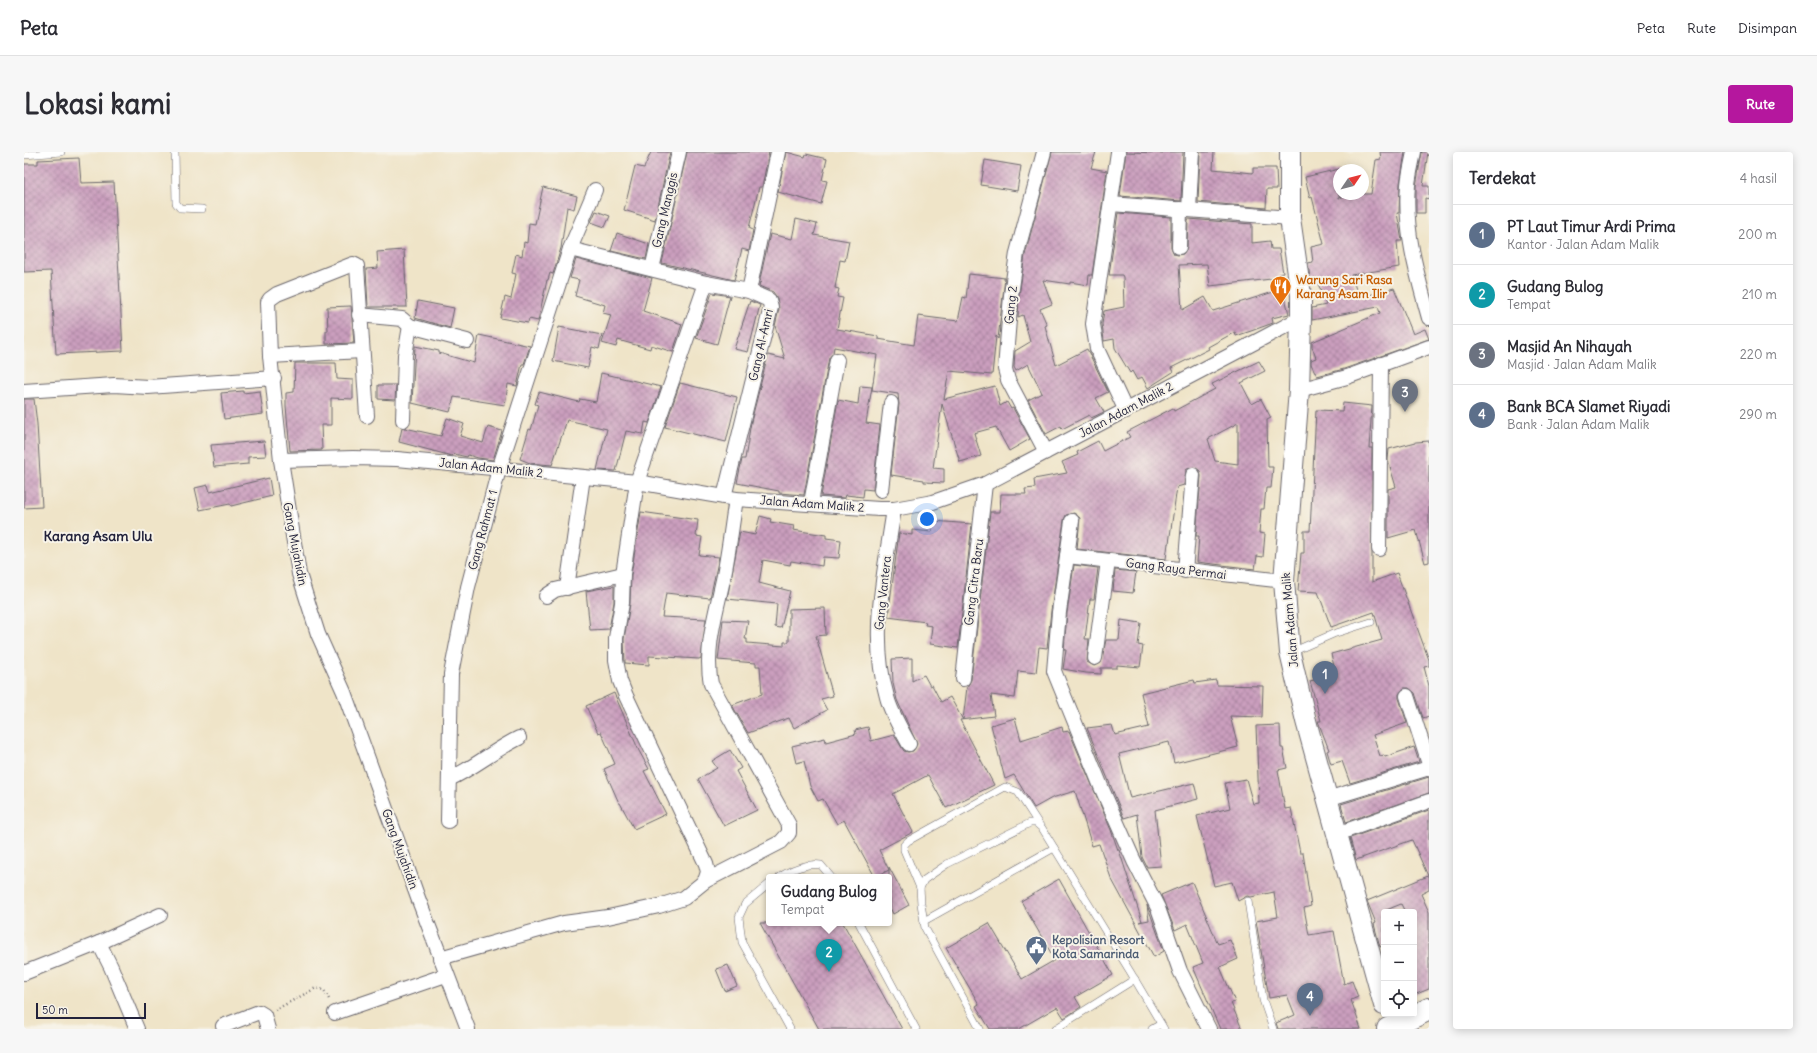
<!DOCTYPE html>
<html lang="id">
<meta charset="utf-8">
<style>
body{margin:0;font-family:Delius,sans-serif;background:#f7f7f7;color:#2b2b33}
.controls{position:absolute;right:12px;bottom:12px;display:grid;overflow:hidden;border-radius:4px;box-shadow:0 2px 10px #0003}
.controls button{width:36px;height:36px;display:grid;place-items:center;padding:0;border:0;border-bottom:1px solid #e1e1e2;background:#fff;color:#2b2b33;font:20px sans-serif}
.compass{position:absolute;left:1309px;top:12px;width:36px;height:36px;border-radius:50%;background:#fff;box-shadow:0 2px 10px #0003;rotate:55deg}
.scale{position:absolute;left:12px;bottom:10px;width:110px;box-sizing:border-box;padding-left:4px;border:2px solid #22223b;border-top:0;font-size:11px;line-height:14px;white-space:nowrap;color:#22223b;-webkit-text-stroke:3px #f7f3e8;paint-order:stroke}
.you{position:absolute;left:903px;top:367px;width:14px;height:14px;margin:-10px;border:3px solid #fff;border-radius:50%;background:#1a73e8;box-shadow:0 0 0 6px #1a73e833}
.badge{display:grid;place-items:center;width:26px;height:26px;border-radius:50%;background:#b5179e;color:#fff;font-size:13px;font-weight:700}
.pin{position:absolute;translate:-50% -33px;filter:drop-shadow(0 1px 2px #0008)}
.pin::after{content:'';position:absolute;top:21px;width:14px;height:12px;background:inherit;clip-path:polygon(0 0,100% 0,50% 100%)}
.popup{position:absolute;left:742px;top:722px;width:126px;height:52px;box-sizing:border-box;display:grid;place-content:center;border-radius:4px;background:#fff;filter:drop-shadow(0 1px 3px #0005);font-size:13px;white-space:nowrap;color:#7c7c81}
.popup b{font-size:15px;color:#2b2b33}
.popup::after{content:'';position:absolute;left:50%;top:100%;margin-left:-8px;border:8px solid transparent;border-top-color:#fff}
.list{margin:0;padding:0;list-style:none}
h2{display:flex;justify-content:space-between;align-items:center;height:52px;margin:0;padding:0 16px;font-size:17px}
h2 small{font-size:13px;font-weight:400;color:#7c7c81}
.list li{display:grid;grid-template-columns:26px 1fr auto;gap:12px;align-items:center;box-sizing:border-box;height:60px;padding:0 16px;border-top:1px solid #e1e1e2}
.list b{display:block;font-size:15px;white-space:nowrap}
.list p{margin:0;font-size:13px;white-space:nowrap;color:#7c7c81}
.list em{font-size:13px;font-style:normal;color:#7c7c81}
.icon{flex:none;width:22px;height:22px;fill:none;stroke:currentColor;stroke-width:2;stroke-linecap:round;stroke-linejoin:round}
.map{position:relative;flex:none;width:1405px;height:877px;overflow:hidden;border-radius:4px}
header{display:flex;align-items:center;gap:24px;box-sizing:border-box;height:56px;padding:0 20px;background:#fff;border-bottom:1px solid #e1e1e2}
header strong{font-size:19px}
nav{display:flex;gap:22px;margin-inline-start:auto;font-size:14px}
.intro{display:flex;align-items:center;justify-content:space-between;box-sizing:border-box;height:96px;padding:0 24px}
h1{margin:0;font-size:28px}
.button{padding:10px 18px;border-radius:4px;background:#b5179e;color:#fff;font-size:14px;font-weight:700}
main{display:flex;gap:24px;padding:0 24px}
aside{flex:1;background:#fff;border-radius:4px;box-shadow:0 2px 10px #0003}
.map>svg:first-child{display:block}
.building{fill:url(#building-cross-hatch);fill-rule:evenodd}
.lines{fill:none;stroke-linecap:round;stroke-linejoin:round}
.lane-casing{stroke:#6a666c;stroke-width:8}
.street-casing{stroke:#6a666c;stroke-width:16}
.secondary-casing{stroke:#6a666c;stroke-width:22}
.highway-casing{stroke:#6a666c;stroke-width:24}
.path{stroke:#6a666c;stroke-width:2.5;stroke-dasharray:1 3;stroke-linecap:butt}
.lane{stroke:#fff;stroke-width:7}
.street{stroke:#fff;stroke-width:14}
.secondary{stroke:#fff;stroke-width:20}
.highway{stroke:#fff;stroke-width:22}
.labels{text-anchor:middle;stroke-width:4;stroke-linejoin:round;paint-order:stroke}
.street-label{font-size:12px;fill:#22223b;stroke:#f7f3e8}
.food-label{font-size:12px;font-weight:bold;fill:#c56008;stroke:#f7f3e8;text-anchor:start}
.service-label{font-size:12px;font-weight:bold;fill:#4e5e75;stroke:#f7f3e8;text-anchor:start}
.quarter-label{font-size:14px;font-weight:bold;fill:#22223b;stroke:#f7f3e8}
</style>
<header>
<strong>Peta</strong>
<nav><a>Peta</a><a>Rute</a><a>Disimpan</a></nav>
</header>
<div class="intro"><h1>Lokasi kami</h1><a class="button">Rute</a></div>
<main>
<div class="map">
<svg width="1405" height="877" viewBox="0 0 1405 877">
<defs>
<pattern id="building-cross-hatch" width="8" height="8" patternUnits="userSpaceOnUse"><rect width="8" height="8" fill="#cb9fbe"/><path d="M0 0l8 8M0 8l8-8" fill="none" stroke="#a4819c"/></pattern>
</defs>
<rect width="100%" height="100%" fill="#f7f3e8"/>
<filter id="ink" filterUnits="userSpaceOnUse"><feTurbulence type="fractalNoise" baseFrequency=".025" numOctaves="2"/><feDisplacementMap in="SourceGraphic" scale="8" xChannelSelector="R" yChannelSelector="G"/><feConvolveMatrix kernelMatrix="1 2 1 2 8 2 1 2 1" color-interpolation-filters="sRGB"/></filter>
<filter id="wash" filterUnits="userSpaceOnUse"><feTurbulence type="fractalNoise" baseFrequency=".012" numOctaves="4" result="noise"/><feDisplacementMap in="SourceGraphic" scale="16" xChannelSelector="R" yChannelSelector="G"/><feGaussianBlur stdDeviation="0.9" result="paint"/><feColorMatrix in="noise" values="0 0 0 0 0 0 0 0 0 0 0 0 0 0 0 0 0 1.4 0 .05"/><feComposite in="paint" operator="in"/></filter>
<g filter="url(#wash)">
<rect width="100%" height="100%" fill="#efe4c8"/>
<g id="blocks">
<g class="building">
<path d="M627,0h19l-15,68 -31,-10 11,-44 9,2z"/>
<path d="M663,0h82l-7,35h-3l-10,41 4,2 -4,21 -7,-2 -8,31 -72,-17z"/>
<path d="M762,0l19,5 1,-3 21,5 -5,21 5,1 -6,23 -43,-12z"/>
<path d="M1028,0h44l-5,16 16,3 -15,104h-3l-1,10 -18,-3v2l-27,-4 9,24 -12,5 7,16 -2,1 11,39 31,-16 21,43 -12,6 8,14 -13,6 -2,-3 -27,14 -1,-3 -15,8 -18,-34 14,-7 -14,-29 -12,7 -2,-4 1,-16 15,-9 -7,-27 -5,2 1,-21 6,-41z"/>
<path d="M1102,0l37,1v-1h20l-2,49 -61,-5z"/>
<path d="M1176,0h14l-1,17 40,4v-5h23l1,21h-10l-1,19 -68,-6z"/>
<path d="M1356,0h25l-5,32 -1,29h-2l5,28h-5l2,26 -48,8 8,23 35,-10 19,46 12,-5 4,10 -85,30 -27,7 -6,-12v-4l5,-2 -4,-11v-5l68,-29 -2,-6 -66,13v-12l14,-3 -10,-27 -6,1 -2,-16 5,-1 -2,-15 13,-3 -12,-47 -2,1 -5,-21 34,-8v29l14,-4h18l5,-34 5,-1z"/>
<path d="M1398,0h6l-5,34h6v13l-4,-1v15h-9v-27z"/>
<path d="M55,6l2,25 33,-1 9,169 -67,3 -5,-83 -27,1v-108h14v-4z"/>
<path d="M961,8l36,6 -4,25 -36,-6z"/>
<path d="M519,35l34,9 -3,13 -7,-2 -6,41 -8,26 -3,-1 -2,7h-1l-9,41 -9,-2 -1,4 -28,-5 5,-21 6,2 5,-25 -4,-1 4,-19 6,2 2,-14 3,1 2,-20 6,1z"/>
<path d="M572,59l14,5 -5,11 -14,-5z"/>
<path d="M1094,61l53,4v30l3,7 4,1 5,-1 4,-6 1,-29 64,5v19l18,-2 1,8h8l4,24 -4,1 1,4 -70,8 -3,-22 -28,1 3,45 23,-13 8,14 70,-22 6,25 -17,4 1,5 -22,8 -15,5 -1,-4 -27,15 1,2 -38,19 2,4 -25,16 -6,-11 -5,3 -5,-9 -2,2 -15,-25 -1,-9 -10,2 -2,-17 2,-13 20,-4 -1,-30 -1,-2h-13z"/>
<path d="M772,67l21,5 -3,11 35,6 -4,20 -5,-1 -5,28 4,1 -2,8 6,1 -6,31 41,7v3l36,6 4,-29 40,5 5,-24 3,1 3,-24 36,4 -7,61 -2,-3 -4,39 -43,-4 -5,28 51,-13 5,20 7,-4 4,7 2,-1 17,31 -21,12 -13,-24 -22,6 7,23 -21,6 -18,-58 -9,64 11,1v14l-20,-1v-2l-33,-5 8,-71 -1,-10 -26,-4 5,-35 -43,-8 -1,6 -4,5 -25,137 -25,-2v-2l-42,-8 5,-24h3l6,-37 17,-67 17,4 -10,-33 4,-17 -2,-11 -4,-6 -14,-6 1,-4 1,1 -1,-4 10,-45 22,5z"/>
<path d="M593,81l32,11 -3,15 -35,-8z"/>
<path d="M380,98l3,57h-39l-2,-38 12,-1 -1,-16z"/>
<path d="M552,107l76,19 -9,33 39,13 -9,28 -22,-7 -1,4 -32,-9 -2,7 -14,-4 9,-28 -8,-2 2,-8 -30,-9 4,-16 -9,-2z"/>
<path d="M688,141l18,3 -13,48 -21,-6z"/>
<path d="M394,149l36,7 -4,20 -35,-10z"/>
<path d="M726,149l10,4 -12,47 -14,-3z"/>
<path d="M327,154l3,37 -28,1v-13h2l-1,-24z"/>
<path d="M535,175l43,8 -3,14 -7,-2 -4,21 -35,-7z"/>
<path d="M455,183l51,11 -6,18h-2l-5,22 -9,-2 -3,21 -51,-8 -4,15 -38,-9 3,-57 24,5v2l35,10z"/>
<path d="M1235,209l6,10 -24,12 11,21 9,-5 10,19 -4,2 1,47h5l-2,21h-5l-2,21h-3l-2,24 6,1 -2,23 -6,-1 -2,13 -58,-7 2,-26h-3l5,-60 -1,-5 -6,-4 -5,1 -3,2 -2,15 -7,2 -8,56h-1l-2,16 -89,-10 3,-31 -6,-5 -8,2 -2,5 -13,91 -4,37 -8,-1 -3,26 -18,-2 -3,27 -24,-3 3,21 -34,4 34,65 -48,23 -18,-33 -35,19 20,38 -34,18 10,20 -14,7 -31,-57 -7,4 -14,-25 -5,2 -8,-15 -6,-25 -8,2 -4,-17 33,-8 1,4 30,-8 -1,-4 13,-3 3,14 23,-6 10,16 4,1 5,-1 4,-7 -20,-44 -4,-17 -1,-24 20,-1v23l12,-6 6,11 2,-1 9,17 9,-5 13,23 4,-33 4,-7 19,-168h10l1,-18h25l-1,-5 10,-1 -1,-9 33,-6 -5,-11 16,-7 -1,-3 21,-11 5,10 27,-14 -3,-5 46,-24 1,3 41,-22 -3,-5zM1214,271v41l-23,-3 -7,-22z"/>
<path d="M271,211h41l1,16 16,1v19l-22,-1v27h-10l1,25 -32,1 -4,-45v-13l8,-1z"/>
<path d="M577,221l60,14 -12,36 -4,-1 -2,12 -17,-3 -10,40 -19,-1 10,-41 -40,-9 -15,45 -22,-2 -10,-4 9,-30 2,1 7,-25 -3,-1 4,-12 40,10 1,-3 16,3z"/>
<path d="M656,231l57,14 -11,45 -61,-15z"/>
<path d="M354,233h18l-1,15 -17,-1z"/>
<path d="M836,234l12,1 -6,36 14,2 -7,65 -9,-1 -1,8 -17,-2 -1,3 -24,-2 17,-96 20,4z"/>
<path d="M219,239v2l17,-2 3,23 -39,5 -3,-26z"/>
<path d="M0,247h10l3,25 5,83 -18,1z"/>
<path d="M1319,251l29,3 -3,42h3v134l25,-9 32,87v6l-5,1 5,19v30l-6,2 -8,-25 -6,-5h-5l-5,6v4l8,25 -34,12 7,21 4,-1 1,2 29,-10 5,15 -69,21 -8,-22 -11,3 -4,-13 2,-1 -11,-29h3l-11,-40 26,-7 -5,-20 51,-14 -8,-28 -43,15 -13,-35 -20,-1 3,-38h3v-22h6l6,-121 26,1z"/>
<path d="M423,266l17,6 -4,12 23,7 5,-16 14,4 -9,29 -15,-2 -10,-3 -1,2 -13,-3 -2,2 -53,-14 3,-14h3l36,8z"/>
<path d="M240,289l2,15 -18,1v7l-34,3 -3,-22z"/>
<path d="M1405,289v121l-4,1 -9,-33 -28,8v-49l8,-2 -8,-27 1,-11 27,-7z"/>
<path d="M245,326l3,18 -41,10 -1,-2 -30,6 -5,-22 13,-3 2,7z"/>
<path d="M617,360l57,8 -2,16 6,1 -3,18 20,2 -9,41 -44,-5 -4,24 44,2 -5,39 -2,1 -50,-3v9l-24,-2 -1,-24 6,-35 1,-29z"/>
<path d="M736,364l11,3 -1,3 24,4 -1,4 33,5v3l15,2 -2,18 -16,-1 -1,9 -31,-5 -1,4 -27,-5 -4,23 31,8 -9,37 -6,-1 2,-23 -50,-5 13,-67 15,3z"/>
<path d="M909,369l39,3 -14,124 -28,-4 2,-18 -7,-1 1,-3 -38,-5 11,-84 13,2v-5l20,2z"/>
<path d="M1050,413l24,3 -4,31h-4l-5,40h4l-2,23 7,4 7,-3 5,-23h13l2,-20 20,3 -3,22 5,1 -3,21 -23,-2v3h-16v6l-15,-1 -23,-4 3,-19h-2l3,-37z"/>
<path d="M1091,418l21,2 -3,21 -20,-2z"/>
<path d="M590,434v16l-5,27 -19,1 -4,-39z"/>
<path d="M801,456l1,27 -10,1 17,60 -12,3 6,11 -33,18 -5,-10 -41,15 -16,-28 30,-11 -2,-28h-4v-3l-38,-3 5,-40 25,1 -3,18h2v4l37,3v-4h5v-33z"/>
<path d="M1170,528l1,3 21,-3 1,5 46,1 -1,31 -32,-1 8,31 -64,16 -5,-21 -50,12 11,44 64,-15 4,16 -43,11 6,56 -14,1 -5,-10 -5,-43 -13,4 -37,-90 25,-3 3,10 34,-8 -8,-34z"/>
<path d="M590,541l25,58 10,18 -5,2 22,43 -32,15 -14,-26h-1l-15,-34 11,-5 -14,-32 -3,1 -12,-27z"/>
<path d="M991,566l6,22 41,-13 1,5 6,-1 42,99 7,20h1l23,71 -3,1 10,-2 -2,-15 17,46 -10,6 -43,-79 -12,-34 -7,2 -17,-55 -23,7 -18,10 -20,-33 -9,4 -14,-54z"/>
<path d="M1256,573l1,23h2l4,20 -9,2 7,39 6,-1 9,45h3l8,53 -7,2 5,27 25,-4 10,53 8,-3 6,16 -7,3 10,29h-83l-2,-6 19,-8 -8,-20 -18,3 -13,-77 22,-4 -4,-25 -23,5 -4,-1 -9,5 -6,-19 -18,4 -17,-70 33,-8 -5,-25 21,-4 7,25 6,-1 -3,-77z"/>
<path d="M706,598l11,18 -5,3 21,39 -33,16 -26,-47 19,-11 -5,-7z"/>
<path d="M1405,625v16l-83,29 -5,-18z"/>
<path d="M1405,658v80l-8,4 8,18v77l-15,6v-83h-9l-4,-8 -17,7v34l-4,2 -6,-23 2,-1 -9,-22 61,-25 -16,-36 -56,20 -6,-22z"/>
<path d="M865,715l20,38 -16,9 -4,-9z"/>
<path d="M1035,727l54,96 -38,22 6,10 -17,11 -7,-11 -38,22h-29l-14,-23 3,-2 -33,-56 43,-25 33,56 33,-19 -34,-59z"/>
<path d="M1168,730l26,62 12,-4 8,19 -18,8 15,35 -4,1 11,26h-22l-27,-62 10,-4 -16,-39 -12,6 -14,-35z"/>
<path d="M736,771h83l59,106h-83z"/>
<path d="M704,813l9,21 -12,5 -9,-22z"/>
</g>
</g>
</g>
<g filter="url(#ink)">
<use href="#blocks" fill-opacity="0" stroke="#6a666c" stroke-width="1"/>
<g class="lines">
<defs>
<g id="lane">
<path d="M151,0l1,51 4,5 22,1"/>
<path d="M0,3l37,-3"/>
<path d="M1268,500l41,-18 38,-12"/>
<path d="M756,725c11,-8 28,-14 41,-12l10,12"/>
<path d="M745,732l-24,20 -6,13 3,25 48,87"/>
<path d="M896,736l-16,-38v-5l4,-4 97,-54 13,5 22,34"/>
<path d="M1224,749l15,99 10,29"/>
<path d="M900,769l130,-73"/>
<path d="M835,771l57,106"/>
<path d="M956,877l-55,-101 -4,-24 -1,-16 4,-8 23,-16 83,-41h6l6,5 89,145 33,56"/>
<path d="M1031,877l80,-50"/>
<path d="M1128,877l9,-5"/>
</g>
<g id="street">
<path d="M1020,0l-27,101 -6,42 -6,74 3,11 38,72"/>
<path d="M1094,0l-25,172 4,25 29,62"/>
<path d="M1390,0c-2,11 -5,22 -6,33 -4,45 9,90 21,133"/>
<path d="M1087,52l179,14"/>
<path d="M1165,58l3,-58"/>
<path d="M1155,95l1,-38"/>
<path d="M546,97l136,34 43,8 20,9 2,7 -47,190"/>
<path d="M628,117l27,-117"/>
<path d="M725,139l29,-139"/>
<path d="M335,163l43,4 8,7 57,15"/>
<path d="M246,204l92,-5"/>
<path d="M1275,238l48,-13 82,-30"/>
<path d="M0,239l90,-6 34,2 126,-9"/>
<path d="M343,264l-10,-150 -4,-2 -76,30 -7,5 -2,3 2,54 11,104 18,114 19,60 26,58 74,206 50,131"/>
<path d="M379,268l2,-65 5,-29"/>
<path d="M257,308l72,-2 44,1 240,23 99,17 143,10h15l39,-7 52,-18 316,-166"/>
<path d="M857,338l10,-87"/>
<path d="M787,351l26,-143"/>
<path d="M870,357c-9,62 -25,126 -7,188 4,16 14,32 22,47"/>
<path d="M1048,369l-13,91 -5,59 48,118 32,72 24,47 22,63 29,58"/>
<path d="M1355,397l2,-185"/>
<path d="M1043,404l217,25"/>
<path d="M1161,419l8,-96"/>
<path d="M543,436l16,-111"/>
<path d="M522,444l9,-6 68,-16"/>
<path d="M1071,506l13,-97"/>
<path d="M939,527l22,-195"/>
<path d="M1383,544l22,68"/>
<path d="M425,627c25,-11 45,-29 70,-41"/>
<path d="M1303,647l102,-31"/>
<path d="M424,669l3,-147 17,-87 31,-118 71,-220 25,-59"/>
<path d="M1313,682l92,-33"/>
<path d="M681,729l76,-39 8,-9v-8l-78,-141c-7,-36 6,-74 13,-109 5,-25 8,-51 12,-76"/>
<path d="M75,791l61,-28"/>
<path d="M416,806l124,-35 44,-6 51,-11 25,-8 21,-17 3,-9 -2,-8 -80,-168 -6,-15 -4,-21v-22l6,-35 1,-29 14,-92 69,-199"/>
<path d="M0,821l75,-30 12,24 26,62"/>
<path d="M311,861l111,-38"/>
<path d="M199,874l36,-14 5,3 4,14"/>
</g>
<path id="secondary" d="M1266,0v66l11,77v23l-2,72 -15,191 6,72 16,68 78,284"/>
<path id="highway" d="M1364,877l41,-20"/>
</defs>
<use href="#lane" class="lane-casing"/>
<use href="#street" class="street-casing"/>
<use href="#secondary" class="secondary-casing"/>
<use href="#highway" class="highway-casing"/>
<path class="path" d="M251,858l41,-22 8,2 6,11"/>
<use href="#lane" class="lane"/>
<use href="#street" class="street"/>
<use href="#secondary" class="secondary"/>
<use href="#highway" class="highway"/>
</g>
</g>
<defs>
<symbol id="restaurant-pin" viewBox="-11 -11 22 30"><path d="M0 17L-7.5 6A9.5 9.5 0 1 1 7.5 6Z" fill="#e8710a" stroke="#f7f3e8"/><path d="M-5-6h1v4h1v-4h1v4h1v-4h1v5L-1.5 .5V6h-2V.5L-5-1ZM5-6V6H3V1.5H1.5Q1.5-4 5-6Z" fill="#fff"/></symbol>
<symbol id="civic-pin" viewBox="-11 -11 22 30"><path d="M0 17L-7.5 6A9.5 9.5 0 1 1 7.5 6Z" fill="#5c6f8a" stroke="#f7f3e8"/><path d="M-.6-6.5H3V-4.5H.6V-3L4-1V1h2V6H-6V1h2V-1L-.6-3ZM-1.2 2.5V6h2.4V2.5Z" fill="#fff"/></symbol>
</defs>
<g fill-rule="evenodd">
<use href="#restaurant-pin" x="1244" y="122" width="25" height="34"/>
<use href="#civic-pin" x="1000" y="782" width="25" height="34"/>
</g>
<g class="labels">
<g class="street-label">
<text transform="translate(641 58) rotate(-77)" y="4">Gang Manggis</text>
<text transform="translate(987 153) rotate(-84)" y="4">Gang 2</text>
<text transform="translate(737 193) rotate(-77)" y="4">Gang Al-Amri</text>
<text transform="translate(1102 258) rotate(-28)" y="4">Jalan Adam Malik 2</text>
<text transform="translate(467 316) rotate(6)" y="4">Jalan Adam Malik 2</text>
<text transform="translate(788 352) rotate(4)" y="4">Jalan Adam Malik 2</text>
<text transform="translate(459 378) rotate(-75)" y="4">Gang Rahmat 1</text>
<text transform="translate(271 392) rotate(79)" y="4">Gang Mujahidin</text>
<text transform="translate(1152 417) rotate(7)" y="4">Gang Raya Permai</text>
<text transform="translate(950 430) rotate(-83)" y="4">Gang Citra Baru</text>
<text transform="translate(859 441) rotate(-84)" y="4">Gang Vantera</text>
<text transform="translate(1266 468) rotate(-95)" y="4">Jalan Adam Malik</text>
<text transform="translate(376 697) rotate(70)" y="4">Gang Mujahidin</text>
</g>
<g class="food-label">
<text x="1272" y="132">Warung Sari Rasa<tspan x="1272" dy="14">Karang Asam Ilir</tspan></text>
</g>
<g class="service-label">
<text x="1028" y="792">Kepolisian Resort<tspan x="1028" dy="14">Kota Samarinda</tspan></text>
</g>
<g class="quarter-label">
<text x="74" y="389">Karang Asam Ulu</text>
</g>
</g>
</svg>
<div class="controls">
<button>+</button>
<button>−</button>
<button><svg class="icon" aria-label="locate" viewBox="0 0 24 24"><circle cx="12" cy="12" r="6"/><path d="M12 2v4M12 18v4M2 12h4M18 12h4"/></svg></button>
</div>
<svg class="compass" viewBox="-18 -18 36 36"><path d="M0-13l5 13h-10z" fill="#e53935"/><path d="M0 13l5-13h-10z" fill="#7c7c81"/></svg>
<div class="scale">50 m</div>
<div class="you"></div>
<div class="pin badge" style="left:1301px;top:542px;background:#5c6f8a">1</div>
<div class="pin badge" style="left:805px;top:820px;background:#0f9aa8">2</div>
<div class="popup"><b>Gudang Bulog</b>Tempat</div>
<div class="pin badge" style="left:1381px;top:260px;background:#6b7280">3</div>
<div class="pin badge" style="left:1286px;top:864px;background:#5c6f8a">4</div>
</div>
<aside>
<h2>Terdekat<small>4 hasil</small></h2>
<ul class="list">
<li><span class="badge" style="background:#5c6f8a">1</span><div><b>PT Laut Timur Ardi Prima</b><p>Kantor · Jalan Adam Malik</p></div><em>200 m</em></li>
<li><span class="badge" style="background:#0f9aa8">2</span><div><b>Gudang Bulog</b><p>Tempat</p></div><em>210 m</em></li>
<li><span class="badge" style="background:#6b7280">3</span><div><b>Masjid An Nihayah</b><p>Masjid · Jalan Adam Malik</p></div><em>220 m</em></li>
<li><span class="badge" style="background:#5c6f8a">4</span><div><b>Bank BCA Slamet Riyadi</b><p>Bank · Jalan Adam Malik</p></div><em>290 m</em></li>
</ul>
</aside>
</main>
